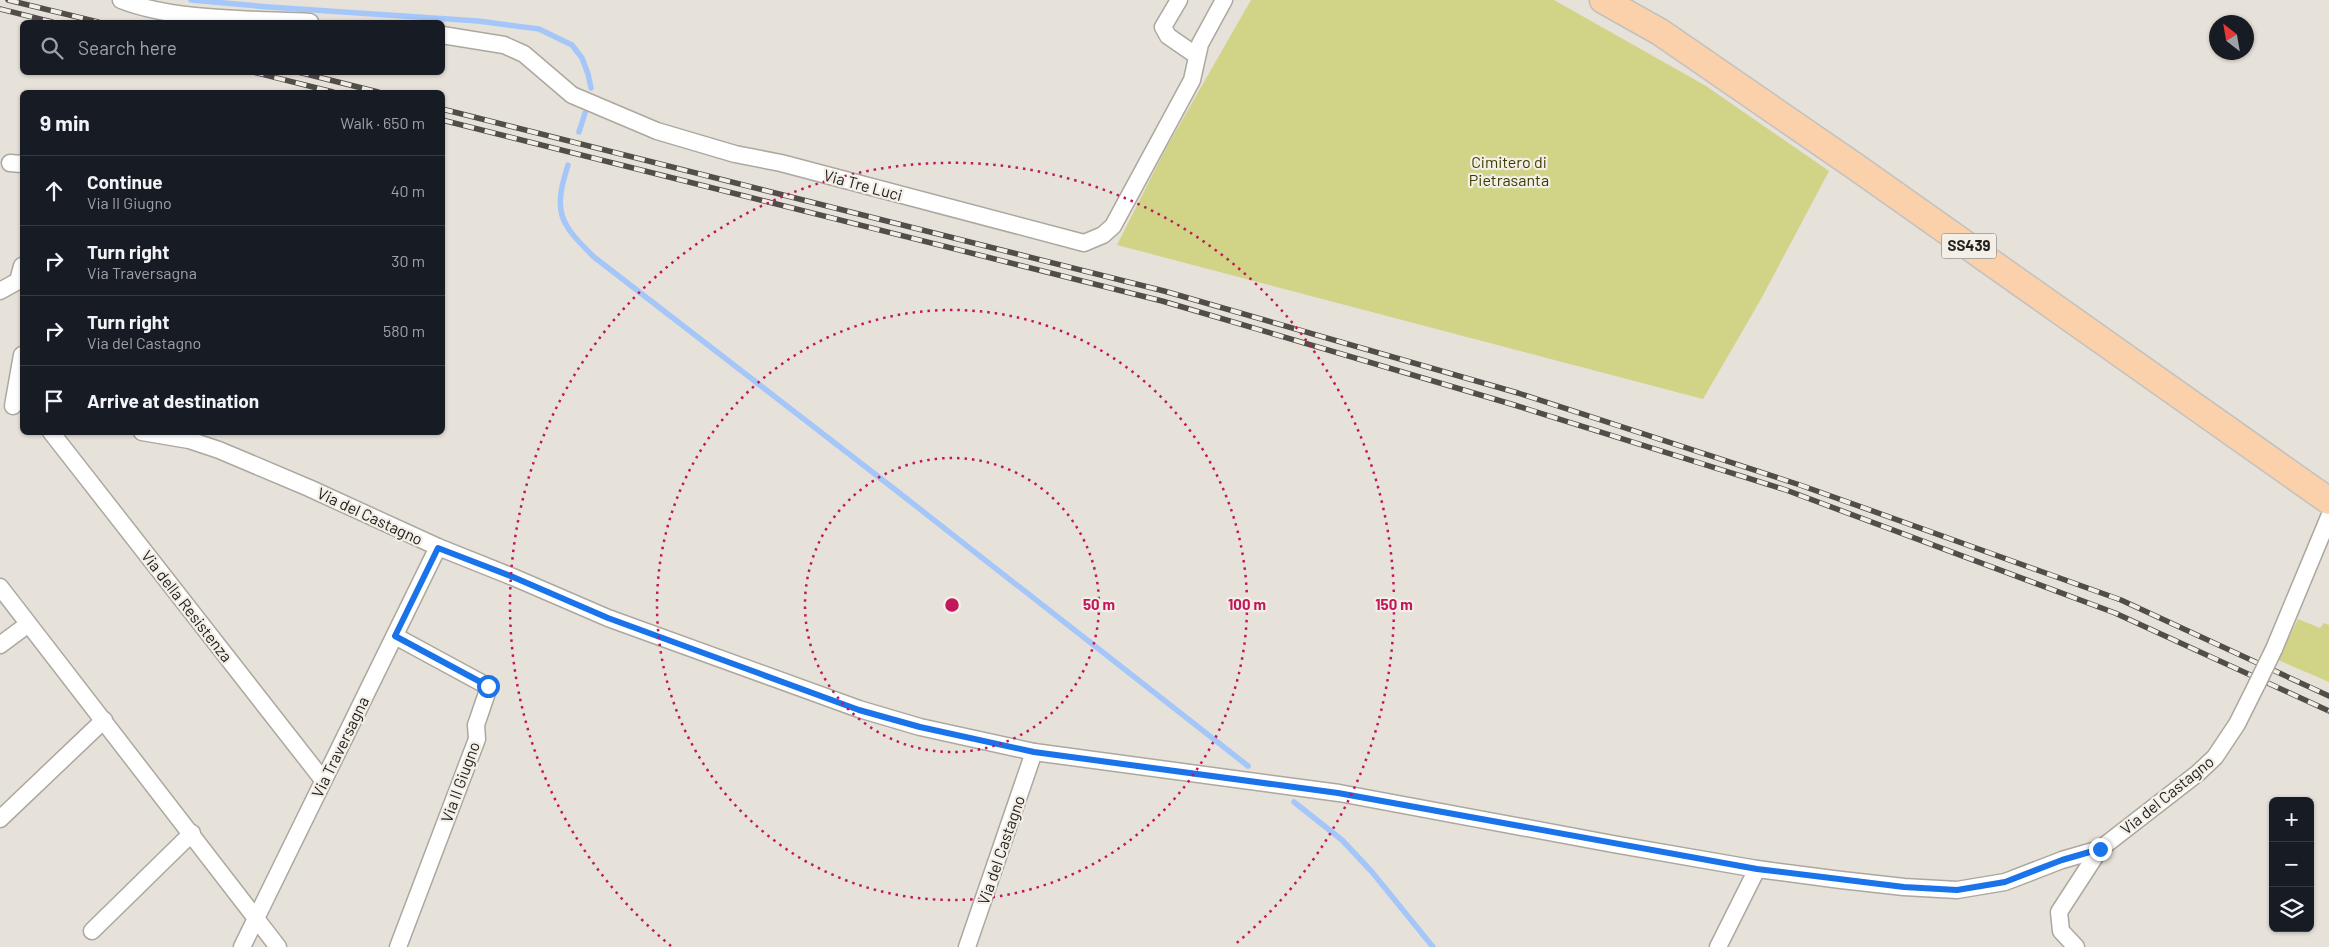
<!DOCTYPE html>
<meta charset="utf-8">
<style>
body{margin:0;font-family:Barlow,sans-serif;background:#242831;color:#f1f3f6}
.controls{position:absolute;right:15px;bottom:15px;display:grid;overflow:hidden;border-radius:8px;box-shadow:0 1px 4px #0004}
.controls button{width:45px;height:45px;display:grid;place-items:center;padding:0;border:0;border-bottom:1px solid #363941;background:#171b24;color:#f1f3f6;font:25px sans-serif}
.compass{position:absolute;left:2209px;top:15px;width:45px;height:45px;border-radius:50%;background:#171b24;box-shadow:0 1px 4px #0004;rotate:329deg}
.stop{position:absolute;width:15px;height:15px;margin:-11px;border:4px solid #1a73e8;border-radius:50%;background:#fff}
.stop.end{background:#1a73e8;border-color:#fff;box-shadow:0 1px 5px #0008}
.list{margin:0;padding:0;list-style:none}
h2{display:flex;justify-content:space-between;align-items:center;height:65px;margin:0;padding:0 20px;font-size:21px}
h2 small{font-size:16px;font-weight:400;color:#9ea1a6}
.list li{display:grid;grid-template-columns:32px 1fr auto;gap:15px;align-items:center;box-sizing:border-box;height:70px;padding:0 20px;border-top:1px solid #363941}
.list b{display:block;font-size:19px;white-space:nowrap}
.list p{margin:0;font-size:16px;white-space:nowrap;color:#9ea1a6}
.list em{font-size:16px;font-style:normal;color:#9ea1a6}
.icon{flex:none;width:28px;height:28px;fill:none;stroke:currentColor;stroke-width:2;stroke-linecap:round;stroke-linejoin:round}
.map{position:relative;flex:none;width:2329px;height:947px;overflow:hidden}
.search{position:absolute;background:#171b24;box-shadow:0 1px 4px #0004;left:20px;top:20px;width:425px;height:55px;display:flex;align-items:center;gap:12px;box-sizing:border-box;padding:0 18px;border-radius:8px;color:#9ea1a6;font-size:19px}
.panel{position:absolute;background:#171b24;box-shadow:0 1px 4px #0004;left:20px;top:90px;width:425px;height:345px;border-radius:8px}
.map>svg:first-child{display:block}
.green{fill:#d1d387}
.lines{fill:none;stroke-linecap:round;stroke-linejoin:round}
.stream{stroke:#a5c6f9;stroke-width:5.5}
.minor-casing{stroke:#aca79f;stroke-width:19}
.primary-casing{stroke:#c1c1c0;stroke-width:29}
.minor{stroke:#fff;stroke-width:16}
.primary{stroke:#fad1aa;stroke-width:26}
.rail-casing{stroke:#514e4a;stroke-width:5.5}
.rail{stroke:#f3eee6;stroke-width:4;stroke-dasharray:11;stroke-linecap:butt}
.minor-bridge-casing{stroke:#aca79f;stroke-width:19;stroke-linecap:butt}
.minor-bridge{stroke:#fff;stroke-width:16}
.route{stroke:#1a73e8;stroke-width:6}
.ring{fill:none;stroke:#c2185b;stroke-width:2.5;stroke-dasharray:2.5 5}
.labels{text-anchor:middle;stroke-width:4.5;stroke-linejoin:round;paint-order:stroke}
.shield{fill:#f3eee6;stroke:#615e5a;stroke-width:1}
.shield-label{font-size:15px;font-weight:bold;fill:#23211e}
.park-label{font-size:16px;fill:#3c3d00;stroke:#f3eee6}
.street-label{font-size:16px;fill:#23211e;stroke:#f3eee6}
.centre{fill:#c2185b;stroke:#f3eee6;stroke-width:2.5}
.ring-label{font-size:15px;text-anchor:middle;font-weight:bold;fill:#c2185b;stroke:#f3eee6;stroke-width:4.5;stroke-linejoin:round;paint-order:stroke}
</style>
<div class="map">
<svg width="2329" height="947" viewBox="0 0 2329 947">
<rect width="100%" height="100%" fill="#e6e1d9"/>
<g class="green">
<path d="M1251,0h303l152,86 123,85 -68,128 -58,100 -586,-154 48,-95z"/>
<path d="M2298,619l22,9 4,-5 5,2v57l-51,-22z"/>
</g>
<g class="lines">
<g class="stream">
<path d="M191,0l78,7 209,14 61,8 33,16 10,13 6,16 3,14"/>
<path d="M579,132l6,-19"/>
<path d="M568,165c-15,47 -9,58 26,92l299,231 355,278"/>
<path d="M1294,802l48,38 30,32 61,75"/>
</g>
<defs>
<g id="minor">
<path d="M121,0c53,21 132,19 189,22"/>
<path d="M1179,0l-16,27 5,9 29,20"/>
<path d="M442,35l62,10 20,9 48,41 85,36 78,23 46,9 303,80 19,-8 10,-9 79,-146 8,-36 24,-44"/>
<path d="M10,163l12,1"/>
<path d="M0,291l18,-10 4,-15"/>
<path d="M13,406l9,-51"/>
<path d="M51,432l272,348"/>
<path d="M142,432l47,8 30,10 90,38 129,59 75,30 95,41 251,91 61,18 114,25 305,41 274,51 144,25 84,11 63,7 53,3 48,-8 57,-22 38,-11 98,-76 17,-16 22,-33 20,-40"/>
<path d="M0,587l278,360"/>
<path d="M395,636l94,51 -13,38 1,14 -79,208"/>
<path d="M0,645l27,-20"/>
<path d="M2274,649l55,-132"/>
<path d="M0,819l104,-99"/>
<path d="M92,931l100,-98"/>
<path d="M242,947l196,-400"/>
<path d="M967,947l67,-195"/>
<path d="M1718,947l39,-78"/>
<path d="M2076,947l-15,-16 -2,-19 41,-63"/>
</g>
<path id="primary" d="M1603,0l57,32 196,135 473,334"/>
</defs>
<use href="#minor" class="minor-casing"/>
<use href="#primary" class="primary-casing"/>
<use href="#minor" class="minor"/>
<use href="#primary" class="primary"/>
<defs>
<g id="rail">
<path d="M8,0l90,22"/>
<path d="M0,9l52,13"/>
<path d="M253,72l80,20"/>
<path d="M298,72l80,20"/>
<path d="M442,109l722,182 354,102 282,92 321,115 208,96"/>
<path d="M442,120l720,181 349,103 275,86 329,123 214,98"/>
</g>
</defs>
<use href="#rail" class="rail-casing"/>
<use href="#rail" class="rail"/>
<defs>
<path id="minor-bridge" d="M2257,684l17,-35"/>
</defs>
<use href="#minor-bridge" class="minor-bridge-casing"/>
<use href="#minor-bridge" class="minor-bridge"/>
</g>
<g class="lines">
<path class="route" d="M488,686l-93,-50 43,-88 75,29 95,41 251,92 61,17 114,25 304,41 419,76 147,18 53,3 48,-8 57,-22 38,-11"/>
</g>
<g class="ring">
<circle cx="952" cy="605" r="147"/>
<circle cx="952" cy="605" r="295"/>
<path d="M671 946A442 442 0 1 1 1233 946"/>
</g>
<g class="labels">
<rect class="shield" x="1941.5" y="233.5" width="55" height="25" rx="4"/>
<g class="shield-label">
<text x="1969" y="251">SS439</text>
</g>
<g class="park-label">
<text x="1509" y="168">Cimitero di<tspan x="1509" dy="18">Pietrasanta</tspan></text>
</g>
<g class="street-label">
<text transform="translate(863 185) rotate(15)" y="6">Via Tre Luci</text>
<text transform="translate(370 516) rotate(25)" y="6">Via del Castagno</text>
<text transform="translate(187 606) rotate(52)" y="6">Via della Resistenza</text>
<text transform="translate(340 747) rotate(-64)" y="6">Via Traversagna</text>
<text transform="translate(460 782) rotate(-70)" y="6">Via II Giugno</text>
<text transform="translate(2167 795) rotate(-39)" y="6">Via del Castagno</text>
<text transform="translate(1001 850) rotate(-71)" y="6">Via del Castagno</text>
</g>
</g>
<circle cx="952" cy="605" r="8" class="centre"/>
<g class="ring-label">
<text x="1099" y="610">50 m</text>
<text x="1247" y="610">100 m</text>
<text x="1394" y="610">150 m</text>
</g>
</svg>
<div class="controls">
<button>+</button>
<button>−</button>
<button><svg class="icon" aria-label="layers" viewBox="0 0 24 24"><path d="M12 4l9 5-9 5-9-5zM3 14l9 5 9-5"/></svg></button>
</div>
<svg class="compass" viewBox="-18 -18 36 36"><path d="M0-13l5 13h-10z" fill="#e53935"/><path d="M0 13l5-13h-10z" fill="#9ea1a6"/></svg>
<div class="stop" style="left:488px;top:686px"></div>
<div class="stop end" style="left:2100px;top:849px"></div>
<div class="search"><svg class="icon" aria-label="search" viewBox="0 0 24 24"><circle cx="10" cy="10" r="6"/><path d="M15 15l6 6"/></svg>Search here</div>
<section class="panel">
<h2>9 min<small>Walk · 650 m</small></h2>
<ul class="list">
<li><svg class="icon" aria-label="ahead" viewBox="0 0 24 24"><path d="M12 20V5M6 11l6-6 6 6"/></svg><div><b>Continue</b><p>Via II Giugno</p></div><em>40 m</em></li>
<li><svg class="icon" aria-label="right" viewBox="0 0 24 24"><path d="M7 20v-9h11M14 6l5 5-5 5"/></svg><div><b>Turn right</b><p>Via Traversagna</p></div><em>30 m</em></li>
<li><svg class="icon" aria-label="right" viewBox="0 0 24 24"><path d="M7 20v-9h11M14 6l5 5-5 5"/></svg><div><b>Turn right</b><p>Via del Castagno</p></div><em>580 m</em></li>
<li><svg class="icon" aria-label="arrive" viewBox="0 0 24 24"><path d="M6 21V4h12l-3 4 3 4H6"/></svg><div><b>Arrive at destination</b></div></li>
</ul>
</section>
</div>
